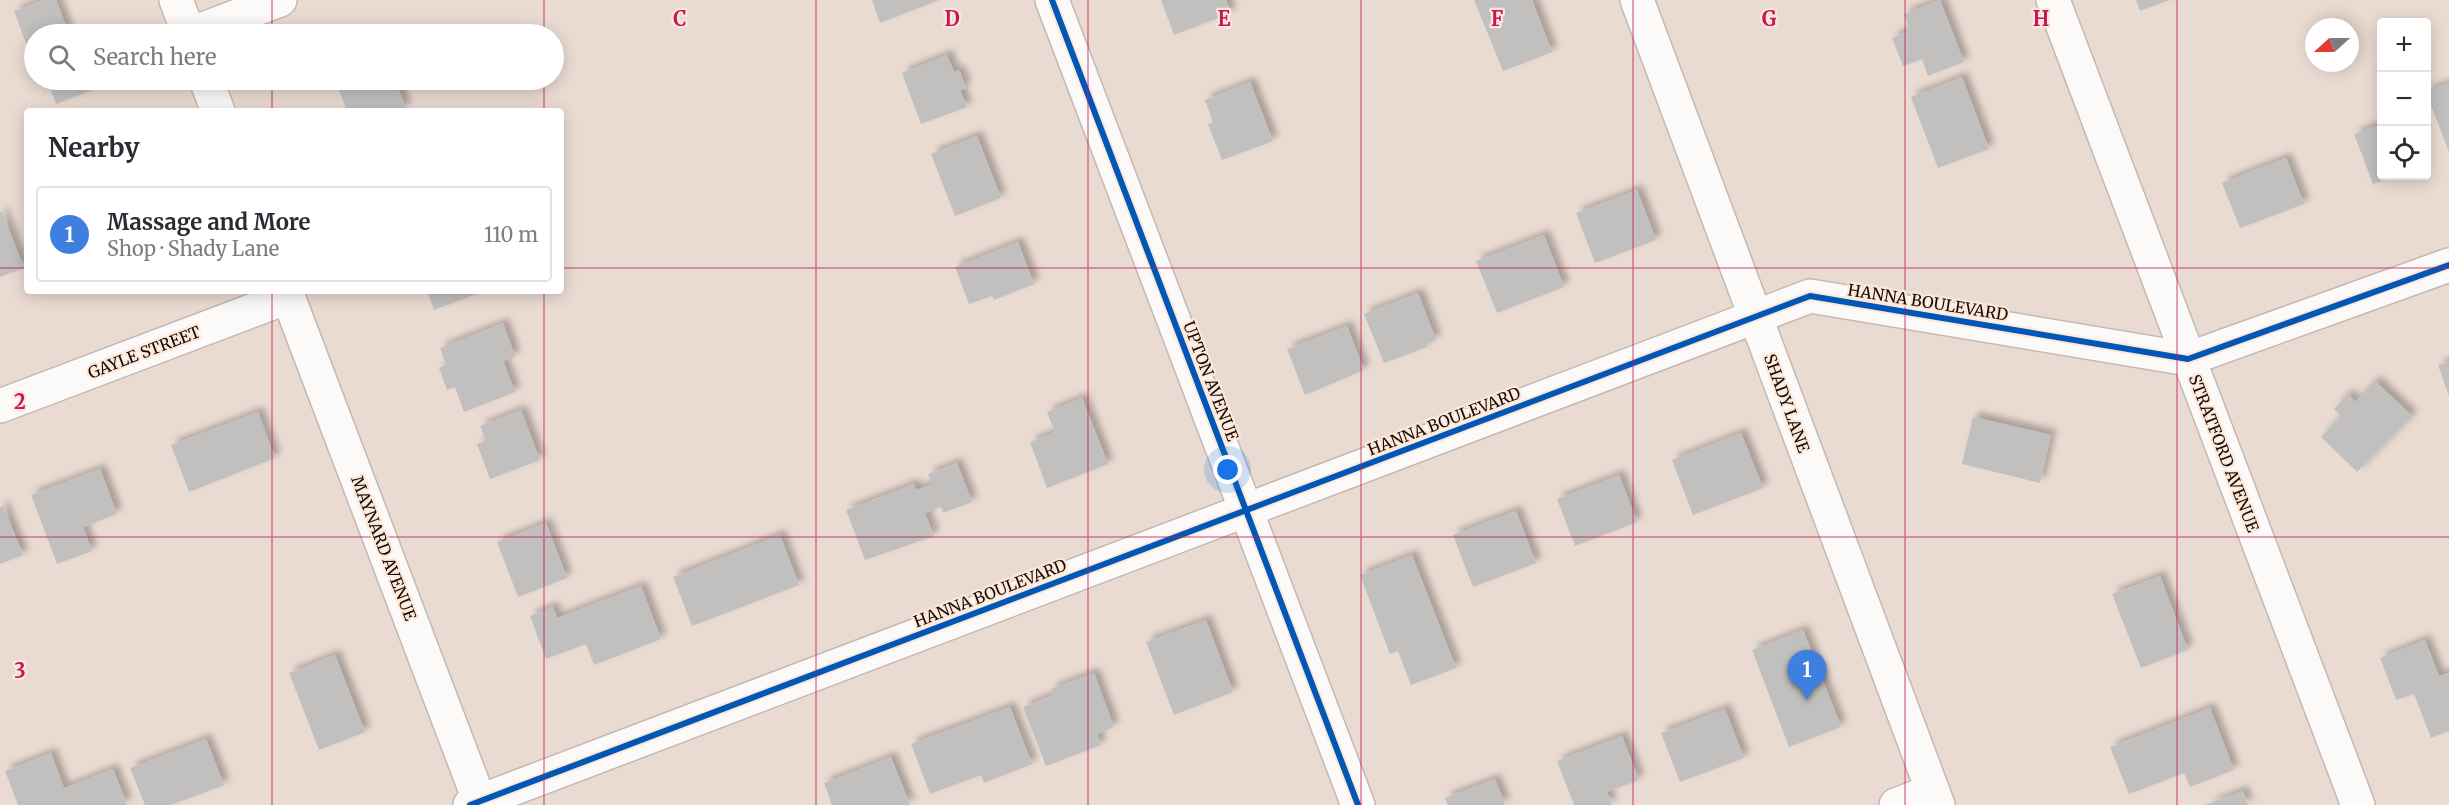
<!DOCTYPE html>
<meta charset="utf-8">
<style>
body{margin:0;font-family:Merriweather,serif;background:#f7f7f7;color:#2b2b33}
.controls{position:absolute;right:18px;top:18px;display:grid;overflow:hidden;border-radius:6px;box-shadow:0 3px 15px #0003}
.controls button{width:54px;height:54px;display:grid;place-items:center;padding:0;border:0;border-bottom:2px solid #e1e1e2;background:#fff;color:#2b2b33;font:30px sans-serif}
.compass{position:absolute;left:2305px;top:18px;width:54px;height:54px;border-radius:50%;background:#fff;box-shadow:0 3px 15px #0003;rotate:249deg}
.you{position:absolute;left:1228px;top:470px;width:21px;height:21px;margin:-15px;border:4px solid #fff;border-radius:50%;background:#1a73e8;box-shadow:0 0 0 9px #1a73e833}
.badge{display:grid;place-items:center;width:39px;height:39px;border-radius:50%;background:#0b8043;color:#fff;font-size:20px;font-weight:700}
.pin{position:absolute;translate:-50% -50px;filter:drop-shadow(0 2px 3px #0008)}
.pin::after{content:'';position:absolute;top:32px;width:21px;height:18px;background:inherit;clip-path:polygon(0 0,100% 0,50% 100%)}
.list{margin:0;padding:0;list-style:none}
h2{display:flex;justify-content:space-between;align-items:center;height:78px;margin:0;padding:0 24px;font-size:26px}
h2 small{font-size:20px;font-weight:400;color:#7c7c81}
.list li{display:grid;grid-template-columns:39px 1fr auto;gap:18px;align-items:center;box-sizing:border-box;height:96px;margin:0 12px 12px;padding:0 12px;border:2px solid #e1e1e2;border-radius:6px}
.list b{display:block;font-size:22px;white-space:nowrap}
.list p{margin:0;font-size:20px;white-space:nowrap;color:#7c7c81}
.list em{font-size:20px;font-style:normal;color:#7c7c81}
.icon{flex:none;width:33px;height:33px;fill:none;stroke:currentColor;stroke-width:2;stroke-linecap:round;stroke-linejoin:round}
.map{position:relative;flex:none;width:2449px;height:805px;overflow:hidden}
.search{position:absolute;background:#fff;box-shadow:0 3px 15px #0003;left:24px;top:24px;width:540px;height:66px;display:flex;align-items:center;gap:15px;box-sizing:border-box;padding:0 21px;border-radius:33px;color:#7c7c81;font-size:22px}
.panel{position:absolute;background:#fff;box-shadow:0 3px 15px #0003;left:24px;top:108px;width:540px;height:186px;border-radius:6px}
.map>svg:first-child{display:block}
.building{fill:#c1c0be;filter:url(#shadow)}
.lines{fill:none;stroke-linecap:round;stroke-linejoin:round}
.minor-casing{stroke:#c4b9b2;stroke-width:36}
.tertiary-casing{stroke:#c4b9b2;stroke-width:36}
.minor{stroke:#fcfaf8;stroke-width:33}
.tertiary{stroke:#fcfaf8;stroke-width:33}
.cycleway-casing{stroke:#fde8d9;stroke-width:10}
.cycleway{stroke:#0057b8;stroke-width:6}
.grid{fill:none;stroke:#c2185b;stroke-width:1.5;stroke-opacity:0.55}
.labels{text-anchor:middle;stroke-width:4.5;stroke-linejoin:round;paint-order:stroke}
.street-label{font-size:16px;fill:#130a05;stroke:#fde8d9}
.grid-label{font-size:20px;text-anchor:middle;font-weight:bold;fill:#c2185b;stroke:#fde8d9;stroke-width:4.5;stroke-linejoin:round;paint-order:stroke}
</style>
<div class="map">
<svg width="2449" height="805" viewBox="0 0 2449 805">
<defs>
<filter id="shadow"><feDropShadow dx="5.5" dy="-5.5" stdDeviation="3" flood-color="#0004"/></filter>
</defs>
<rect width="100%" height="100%" fill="#eadbd2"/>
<g class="building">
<path d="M43,0h13l13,34h-35v31l-20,-54z"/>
<path d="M872,0h67l-59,23z"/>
<path d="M1161,0h65l5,13 -57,22z"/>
<path d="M1474,0h58l20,52 -49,19z"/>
<path d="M1940,0l24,62 -36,14 -6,-17 -19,7 -11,-28 18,-8 -6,-16z"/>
<path d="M2136,0h33l-29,11z"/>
<path d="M947,55l7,17 5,-2 7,18 -6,2 7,17 -46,17 -19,-51z"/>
<path d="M1962,77l27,72 -51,19 -27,-71z"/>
<path d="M47,80h57l2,5 -50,19z"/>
<path d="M335,80h60l11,28 -8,3h-51z"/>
<path d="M1250,82l23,59 -51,19 -14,-36 5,-2 -8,-22z"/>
<path d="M2449,83v69l-23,-60z"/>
<path d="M2376,126l3,5 3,-1v46h14l-23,8 -19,-50z"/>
<path d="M977,136l24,62 -46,18 -24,-62z"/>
<path d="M2286,158l18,46 -64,24 -18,-45z"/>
<path d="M1637,190l19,50 -61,23 -19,-50z"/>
<path d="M0,212h2l22,56 -24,9z"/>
<path d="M1544,235l20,52 -67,26 -21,-52z"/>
<path d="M1018,242l16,42 -40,16 -2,-4 -23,8 -14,-37z"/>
<path d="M427,291h57l-50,19z"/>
<path d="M1418,293l18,47 -11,4 2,3 -43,16 -20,-49z"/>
<path d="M503,323l12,33 -12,5 12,31 -51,20 -9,-25 -8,3 -8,-22 7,-3 -6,-17z"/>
<path d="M1347,326l17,44 -59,25 -18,-46z"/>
<path d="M2449,362v34l-11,-31z"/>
<path d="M2375,381l37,35 -55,56 -36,-35 20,-21 -7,-7 14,-15 7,8z"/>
<path d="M1082,398l26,66 -61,24 -17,-46 25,-10 -8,-20z"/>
<path d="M521,410l19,50 -50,19 -13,-35 9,-3 -6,-15z"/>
<path d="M258,412l17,46 -86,34 -18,-47z"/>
<path d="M1973,417l78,18 -11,48 -78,-19z"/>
<path d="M1741,433l22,55 -70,27 -21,-55z"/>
<path d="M957,463l15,39 -29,11 -2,-6 -16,6 9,23 -69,24 -19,-50 68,-26 2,6 16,-6 -4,-10z"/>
<path d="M100,469l17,45 -34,13 9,24 -35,13 -26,-69z"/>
<path d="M1619,475l18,47 -62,24 -18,-47z"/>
<path d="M3,506l20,49 -23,9v-57z"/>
<path d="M1516,511l20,52 -63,24 -20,-52z"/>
<path d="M546,523l21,55 -49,19 -21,-55z"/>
<path d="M780,535l19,50 -107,41 -19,-49z"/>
<path d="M1412,555l44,113 -45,17 -13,-34 -8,3 -30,-79z"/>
<path d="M2160,576l28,74 -47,18 -29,-74z"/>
<path d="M641,586l20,53 -67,26 -8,-21 -40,15 -16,-43 23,-9 4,11z"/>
<path d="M1206,620l27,72 -59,23 -28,-73z"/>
<path d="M1803,630l38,97 -52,20 -37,-97z"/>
<path d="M2425,640l14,36 10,-3v58l-18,7 -17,-44 -18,6 -16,-42z"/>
<path d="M335,655l30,77 -46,18 -30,-77z"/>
<path d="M1094,673l20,54 -17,7 4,11 -55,21 -23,-59 30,-12 -2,-6z"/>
<path d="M1010,707l22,57 -48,19 -3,-8 -51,19 -19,-50z"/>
<path d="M2210,708l24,62 -44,17 -6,-14 -55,21 -19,-47z"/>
<path d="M1725,709l19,49 -64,24 -19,-49z"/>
<path d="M1622,736l17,44 -32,12 5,13h-38l-17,-44z"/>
<path d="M206,739l18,46 -53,20h-26l-15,-37z"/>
<path d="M51,753l13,35 49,-19 14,36h-109l-13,-34z"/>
<path d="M891,757l19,48h-78l-8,-22z"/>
<path d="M1495,779l10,26h-57l-3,-7z"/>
<path d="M2243,791l5,14h-43z"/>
</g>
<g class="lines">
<defs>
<g id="minor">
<path d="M176,0l13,34"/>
<path d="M1052,0l306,805"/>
<path d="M1637,0l301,805"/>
<path d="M2053,0l305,805"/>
<path d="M190,34l90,-34"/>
<path d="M206,80l12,31"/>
<path d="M286,291l195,514"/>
<path d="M0,406l288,-109"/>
<path d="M1896,805l36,-14"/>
</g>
<path id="tertiary" d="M470,805l1340,-509 378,63 261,-94"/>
</defs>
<use href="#minor" class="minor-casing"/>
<use href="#tertiary" class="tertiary-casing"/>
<use href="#minor" class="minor"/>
<use href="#tertiary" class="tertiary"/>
<defs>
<g id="cycleway">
<path d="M1052,0l306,805"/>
<path d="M470,805l1340,-509 378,63 261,-94"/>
</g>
</defs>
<use href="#cycleway" class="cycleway-casing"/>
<use href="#cycleway" class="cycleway"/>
</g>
<path class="grid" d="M272,0v34M544,0v34M816,0v805M1088,0v805M1361,0v805M1633,0v805M1905,0v805M2177,0v805M272,80v31M544,80v31M0,268h27M561,268h1888M272,291v514M544,291v514M0,537h2449"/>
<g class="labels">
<g class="street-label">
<text transform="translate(1928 302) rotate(9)" y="6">HANNA BOULEVARD</text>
<text transform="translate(144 352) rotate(-21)" y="6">GAYLE STREET</text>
<text transform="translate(1211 381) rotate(69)" y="6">UPTON AVENUE</text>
<text transform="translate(1787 403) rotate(70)" y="6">SHADY LANE</text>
<text transform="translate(1444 421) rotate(-21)" y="6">HANNA BOULEVARD</text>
<text transform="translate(2224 453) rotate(69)" y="6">STRATFORD AVENUE</text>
<text transform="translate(384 548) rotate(69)" y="6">MAYNARD AVENUE</text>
<text transform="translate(990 593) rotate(-21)" y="6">HANNA BOULEVARD</text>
</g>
</g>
<g class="grid-label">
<text x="680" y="26">C</text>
<text x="952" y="26">D</text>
<text x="1224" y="26">E</text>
<text x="1497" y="26">F</text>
<text x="1769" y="26">G</text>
<text x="2041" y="26">H</text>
<text x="20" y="409">2</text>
<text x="20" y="678">3</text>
</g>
</svg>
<div class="controls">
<button>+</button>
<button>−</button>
<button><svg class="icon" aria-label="locate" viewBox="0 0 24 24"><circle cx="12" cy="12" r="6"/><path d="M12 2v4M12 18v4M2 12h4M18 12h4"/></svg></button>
</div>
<svg class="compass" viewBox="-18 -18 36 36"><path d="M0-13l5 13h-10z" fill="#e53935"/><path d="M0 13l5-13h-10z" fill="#7c7c81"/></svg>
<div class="you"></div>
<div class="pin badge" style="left:1807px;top:700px;background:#3f7fe0">1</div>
<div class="search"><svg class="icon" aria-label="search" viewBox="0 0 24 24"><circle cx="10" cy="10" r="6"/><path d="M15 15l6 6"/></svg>Search here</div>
<section class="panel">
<h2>Nearby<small></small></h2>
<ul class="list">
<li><span class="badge" style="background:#3f7fe0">1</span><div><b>Massage and More</b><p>Shop · Shady Lane</p></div><em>110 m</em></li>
</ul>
</section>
</div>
